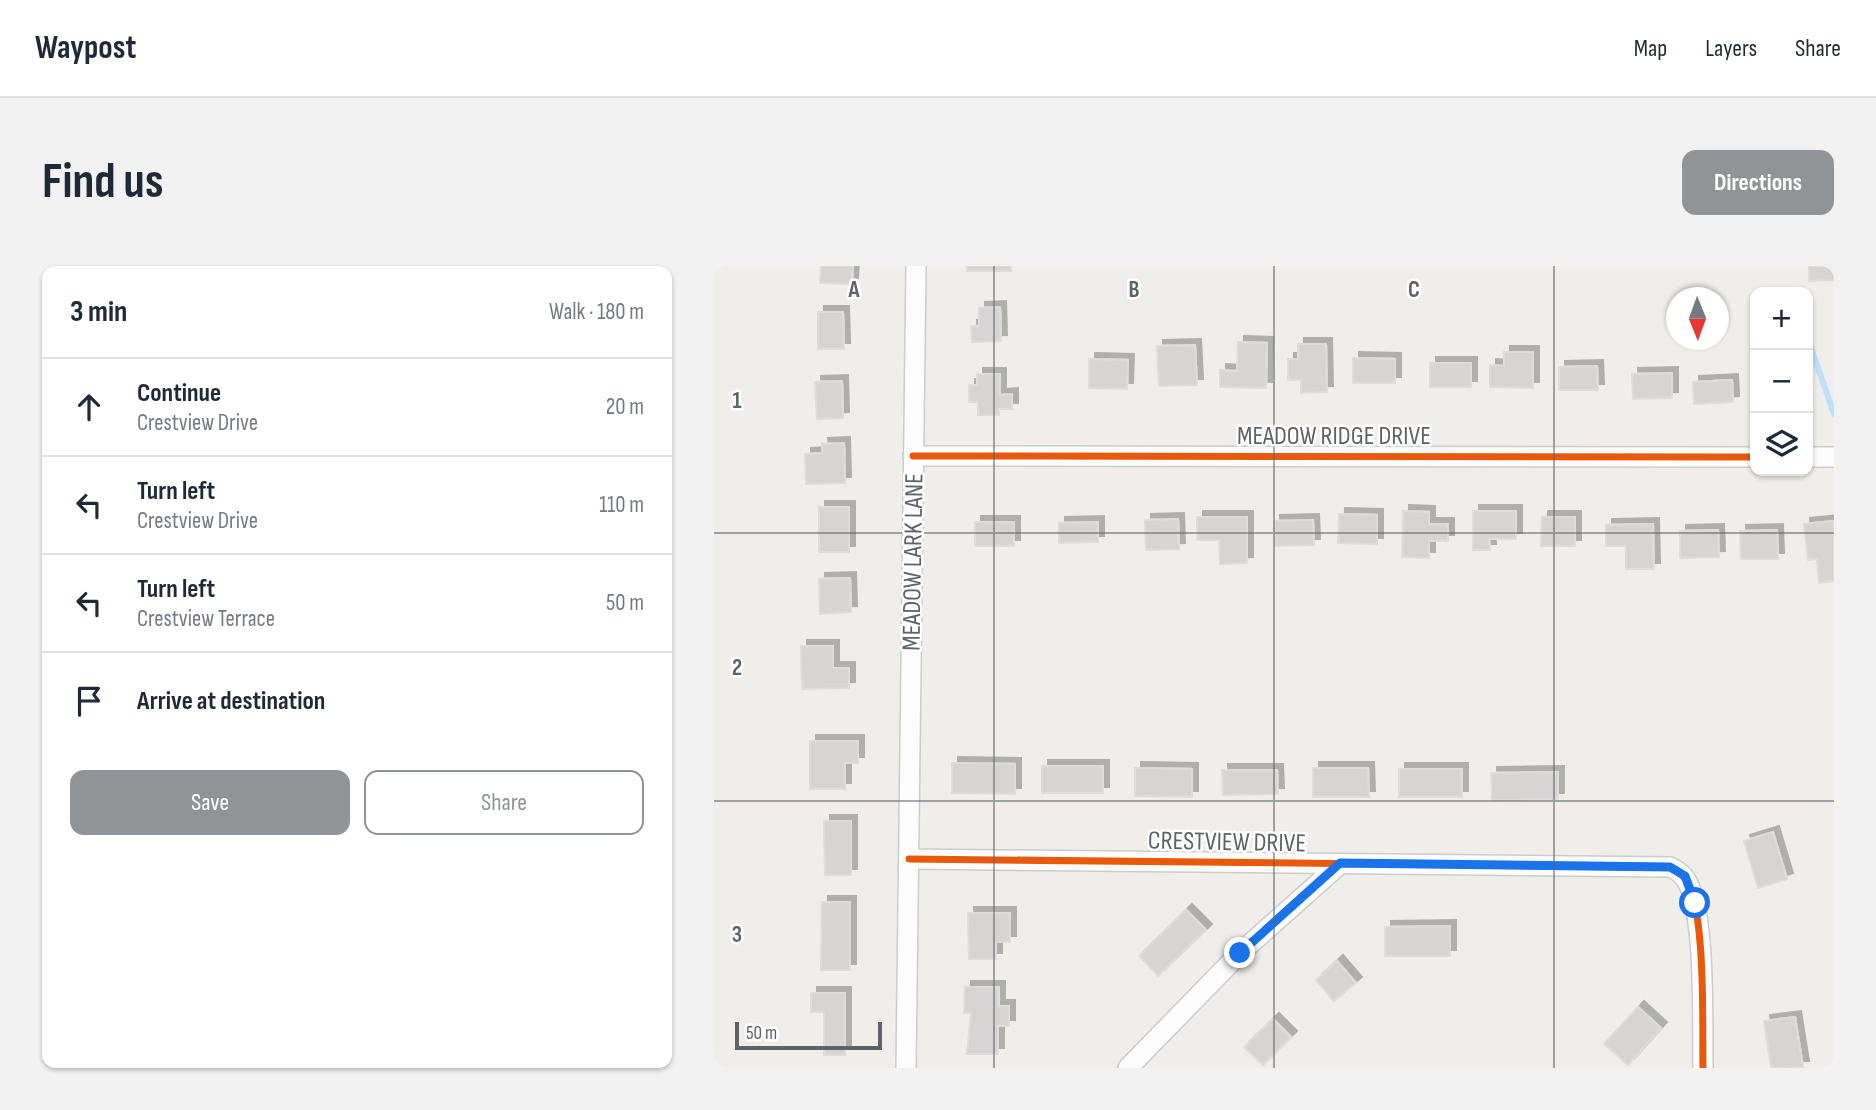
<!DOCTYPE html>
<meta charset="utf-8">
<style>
body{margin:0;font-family:"Sofia Sans Condensed",sans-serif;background:#f2f2f3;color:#1f2937}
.controls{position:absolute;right:21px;top:21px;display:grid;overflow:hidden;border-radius:14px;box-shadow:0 2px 5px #0004}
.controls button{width:63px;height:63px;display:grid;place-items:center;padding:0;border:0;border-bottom:2px solid #e0e1e3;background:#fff;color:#1f2937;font:35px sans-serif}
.compass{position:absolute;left:952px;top:21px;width:63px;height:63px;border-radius:50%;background:#fff;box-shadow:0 2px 5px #0004;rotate:179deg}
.scale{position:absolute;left:21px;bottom:18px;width:147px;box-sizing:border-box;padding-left:7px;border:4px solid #5f6368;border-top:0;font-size:19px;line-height:24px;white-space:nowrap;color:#5f6368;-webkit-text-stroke:5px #fff;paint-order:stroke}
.stop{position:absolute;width:21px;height:21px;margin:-16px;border:5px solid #1a73e8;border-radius:50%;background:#fff}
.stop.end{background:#1a73e8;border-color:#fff;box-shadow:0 2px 7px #0008}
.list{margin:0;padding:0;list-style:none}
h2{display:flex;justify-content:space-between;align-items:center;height:91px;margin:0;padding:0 28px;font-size:30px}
h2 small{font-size:23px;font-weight:400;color:#747a83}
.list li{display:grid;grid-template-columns:46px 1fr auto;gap:21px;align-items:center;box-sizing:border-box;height:98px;padding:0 28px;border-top:2px solid #e0e1e3}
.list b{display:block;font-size:26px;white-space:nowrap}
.list p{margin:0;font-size:23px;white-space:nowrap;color:#747a83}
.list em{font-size:23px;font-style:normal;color:#747a83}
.actions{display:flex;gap:14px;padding:21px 28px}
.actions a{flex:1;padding:16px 0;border:2px solid #919496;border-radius:14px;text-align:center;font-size:24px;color:#919496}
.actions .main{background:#919496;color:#fff}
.icon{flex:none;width:38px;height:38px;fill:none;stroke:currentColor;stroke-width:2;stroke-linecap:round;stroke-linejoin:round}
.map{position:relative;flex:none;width:1120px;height:802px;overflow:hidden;border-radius:14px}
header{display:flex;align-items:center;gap:42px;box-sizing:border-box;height:98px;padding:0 35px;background:#fff;border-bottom:2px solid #e0e1e3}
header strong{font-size:33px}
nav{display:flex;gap:38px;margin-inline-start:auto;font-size:24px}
.intro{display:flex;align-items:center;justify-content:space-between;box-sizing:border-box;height:168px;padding:0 42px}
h1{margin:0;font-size:49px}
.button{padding:18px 32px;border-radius:14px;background:#919496;color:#fff;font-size:24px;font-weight:700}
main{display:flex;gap:42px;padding:0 42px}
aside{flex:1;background:#fff;border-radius:14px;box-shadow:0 2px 5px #0004}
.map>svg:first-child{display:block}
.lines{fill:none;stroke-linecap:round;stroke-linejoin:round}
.stream{stroke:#bfe0f9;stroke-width:6}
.building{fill:#d6d5d3;stroke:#deddd9;stroke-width:2;filter:url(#shadow)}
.street-casing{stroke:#cbcccc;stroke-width:22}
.street{stroke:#fdfcfc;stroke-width:19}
.cycleway-casing{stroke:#fff;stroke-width:11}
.cycleway{stroke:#e8590c;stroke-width:7}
.route{stroke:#1a73e8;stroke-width:9}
.grid{fill:none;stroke:#5f6368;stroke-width:2;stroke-opacity:0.55}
.labels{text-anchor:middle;stroke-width:5;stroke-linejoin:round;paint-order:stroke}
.street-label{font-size:26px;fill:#5f6368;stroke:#fff}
.grid-label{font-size:23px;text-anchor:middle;font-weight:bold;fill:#5f6368;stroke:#fff;stroke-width:5;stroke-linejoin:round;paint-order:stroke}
</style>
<header>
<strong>Waypost</strong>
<nav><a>Map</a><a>Layers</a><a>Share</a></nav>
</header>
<div class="intro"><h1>Find us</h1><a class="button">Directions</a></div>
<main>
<aside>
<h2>3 min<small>Walk · 180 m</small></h2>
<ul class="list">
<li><svg class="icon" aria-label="ahead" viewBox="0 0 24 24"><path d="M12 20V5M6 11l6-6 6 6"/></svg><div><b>Continue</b><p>Crestview Drive</p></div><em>20 m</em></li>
<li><svg class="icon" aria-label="left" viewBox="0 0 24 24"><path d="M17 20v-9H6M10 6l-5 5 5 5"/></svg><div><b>Turn left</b><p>Crestview Drive</p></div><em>110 m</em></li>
<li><svg class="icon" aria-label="left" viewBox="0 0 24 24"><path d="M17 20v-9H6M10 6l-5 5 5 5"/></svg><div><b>Turn left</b><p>Crestview Terrace</p></div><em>50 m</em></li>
<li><svg class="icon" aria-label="arrive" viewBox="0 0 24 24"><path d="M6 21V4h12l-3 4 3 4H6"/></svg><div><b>Arrive at destination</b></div></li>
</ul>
<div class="actions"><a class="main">Save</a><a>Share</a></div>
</aside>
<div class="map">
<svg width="1120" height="802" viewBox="0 0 1120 802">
<defs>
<filter id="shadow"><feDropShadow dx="6" dy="-6" stdDeviation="0" flood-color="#0004"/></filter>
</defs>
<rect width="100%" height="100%" fill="#efeeea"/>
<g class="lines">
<path class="stream" d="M1094,73l26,75"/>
</g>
<g class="building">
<path d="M107,0h32l-1,18 -32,-1z"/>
<rect x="253" y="0" width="44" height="5"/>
<path d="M1095,0h25v14l-25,1z"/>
<path d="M286,41l1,34 -29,1 -1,-16h8v-18z"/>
<path d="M104,46h25l1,37h-26z"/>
<path d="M524,76l29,1 -1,45 -46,-1v-17l17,1z"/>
<path d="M584,78h28l1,48 -26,1v-13h-13v-21h10z"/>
<path d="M481,79l2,40 -38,1 -2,-40z"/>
<path d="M790,86h29v36l-43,-1v-22l14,1z"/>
<path d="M639,92l42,1v24h-42z"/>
<path d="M375,93l39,1 -1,29 -38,-1z"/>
<rect x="716" y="97" width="41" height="24"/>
<path d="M883,100l1,24h-39v-23z"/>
<path d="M958,107v25l-39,1 -1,-25z"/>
<path d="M263,108h23v21l12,-1v15h-13v6h-21v-13h-9v-17h8z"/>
<path d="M1018,114l1,22 -39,2 -1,-22z"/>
<path d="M128,115l1,37 -26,1 -2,-37z"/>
<path d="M130,177l1,40 -39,1 -1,-30 18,-1 -1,-9z"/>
<rect x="105" y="241" width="30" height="45"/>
<path d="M689,245l26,1v12h19v17h-19v17l-27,-1z"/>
<path d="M759,245h43v28h-27l1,11h-17z"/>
<path d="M625,248l38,1v29l-39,-1z"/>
<path d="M483,251h50v46l-27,1 -1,-24h-22z"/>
<path d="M828,251h33v29h-34z"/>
<path d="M464,253l1,30 -33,1 -1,-30z"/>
<path d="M599,254l1,25 -39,1 -1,-25z"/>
<path d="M1120,255v60l-15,2 -2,-24 -9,1 -4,-36z"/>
<rect x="261" y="256" width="39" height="24"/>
<path d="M384,256v20l-39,1v-20z"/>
<path d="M939,258l1,45h-28v-23h-20v-21z"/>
<path d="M1004,264l1,27 -39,1v-27z"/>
<path d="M1063,264l1,29h-37l-1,-28z"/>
<path d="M136,312l1,34 -31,2 -1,-35z"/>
<path d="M87,380h32v22h16v20l-47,1z"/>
<path d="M96,475h48v22h-13v26h-35z"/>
<path d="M238,497l63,1v30l-63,-1z"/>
<rect x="328" y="500" width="61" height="27"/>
<path d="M421,502l57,1v28l-57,-1z"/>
<path d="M599,502h55l1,29h-56z"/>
<rect x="685" y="503" width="63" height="28"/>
<path d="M508,504h55l1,24 -55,1z"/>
<path d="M844,506v27l-66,1 -1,-27z"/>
<path d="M110,555h27v54h-26z"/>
<path d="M1059,566l14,47 -29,9 -14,-47z"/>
<path d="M108,636h28v68h-29z"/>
<path d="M472,644l20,20 -48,46 -19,-20z"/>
<path d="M254,647h42v29h-14v17h-27z"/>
<path d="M736,660v30h-65v-29z"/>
<path d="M623,695l19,22 -22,18 -18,-21z"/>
<path d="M251,721h34v19h10v20h-11v28h-31l4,-41h-7z"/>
<path d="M97,727h34v62h-21v-43h-13z"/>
<path d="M924,741l23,21 -33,37 -24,-21z"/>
<path d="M1081,751l8,50 -32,1 -7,-47z"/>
<path d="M559,753l18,18 -28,28 -19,-18z"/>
</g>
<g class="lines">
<defs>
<g id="street">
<path d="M199,190l842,1"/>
<path d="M1094,191h26"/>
<path d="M195,593l761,8c4,2 10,5 13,9 24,24 19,154 20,192"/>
<path d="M192,802l10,-802"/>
<path d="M414,802l112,-115 100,-89"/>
</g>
</defs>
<use href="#street" class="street-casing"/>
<use href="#street" class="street"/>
<defs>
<g id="cycleway">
<path d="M199,190l842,1"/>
<path d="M195,593l761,8c4,2 10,5 13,9 24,24 19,154 20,192"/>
</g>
</defs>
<use href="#cycleway" class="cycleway-casing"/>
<use href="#cycleway" class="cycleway"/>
</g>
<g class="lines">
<path class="route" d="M526,687l100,-90 330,4 15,9 10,27"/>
</g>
<path class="grid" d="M280,0v802M560,0v802M840,0v802M0,267h1120M0,535h1120"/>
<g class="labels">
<g class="street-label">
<text x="620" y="178">MEADOW RIDGE DRIVE</text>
<text transform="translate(198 296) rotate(-89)" y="9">MEADOW LARK LANE</text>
<text transform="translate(513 575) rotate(1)" y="9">CRESTVIEW DRIVE</text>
</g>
</g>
<g class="grid-label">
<text x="140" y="31">A</text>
<text x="420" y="31">B</text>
<text x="700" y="31">C</text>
<text x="23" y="142">1</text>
<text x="23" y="409">2</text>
<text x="23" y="676">3</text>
</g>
</svg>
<div class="controls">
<button>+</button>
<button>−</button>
<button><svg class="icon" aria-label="layers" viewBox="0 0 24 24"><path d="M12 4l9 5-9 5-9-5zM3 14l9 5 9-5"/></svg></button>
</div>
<svg class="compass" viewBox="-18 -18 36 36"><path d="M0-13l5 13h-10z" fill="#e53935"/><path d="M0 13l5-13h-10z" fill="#747a83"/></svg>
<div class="scale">50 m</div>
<div class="stop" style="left:981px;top:637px"></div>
<div class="stop end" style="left:526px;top:687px"></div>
</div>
</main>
